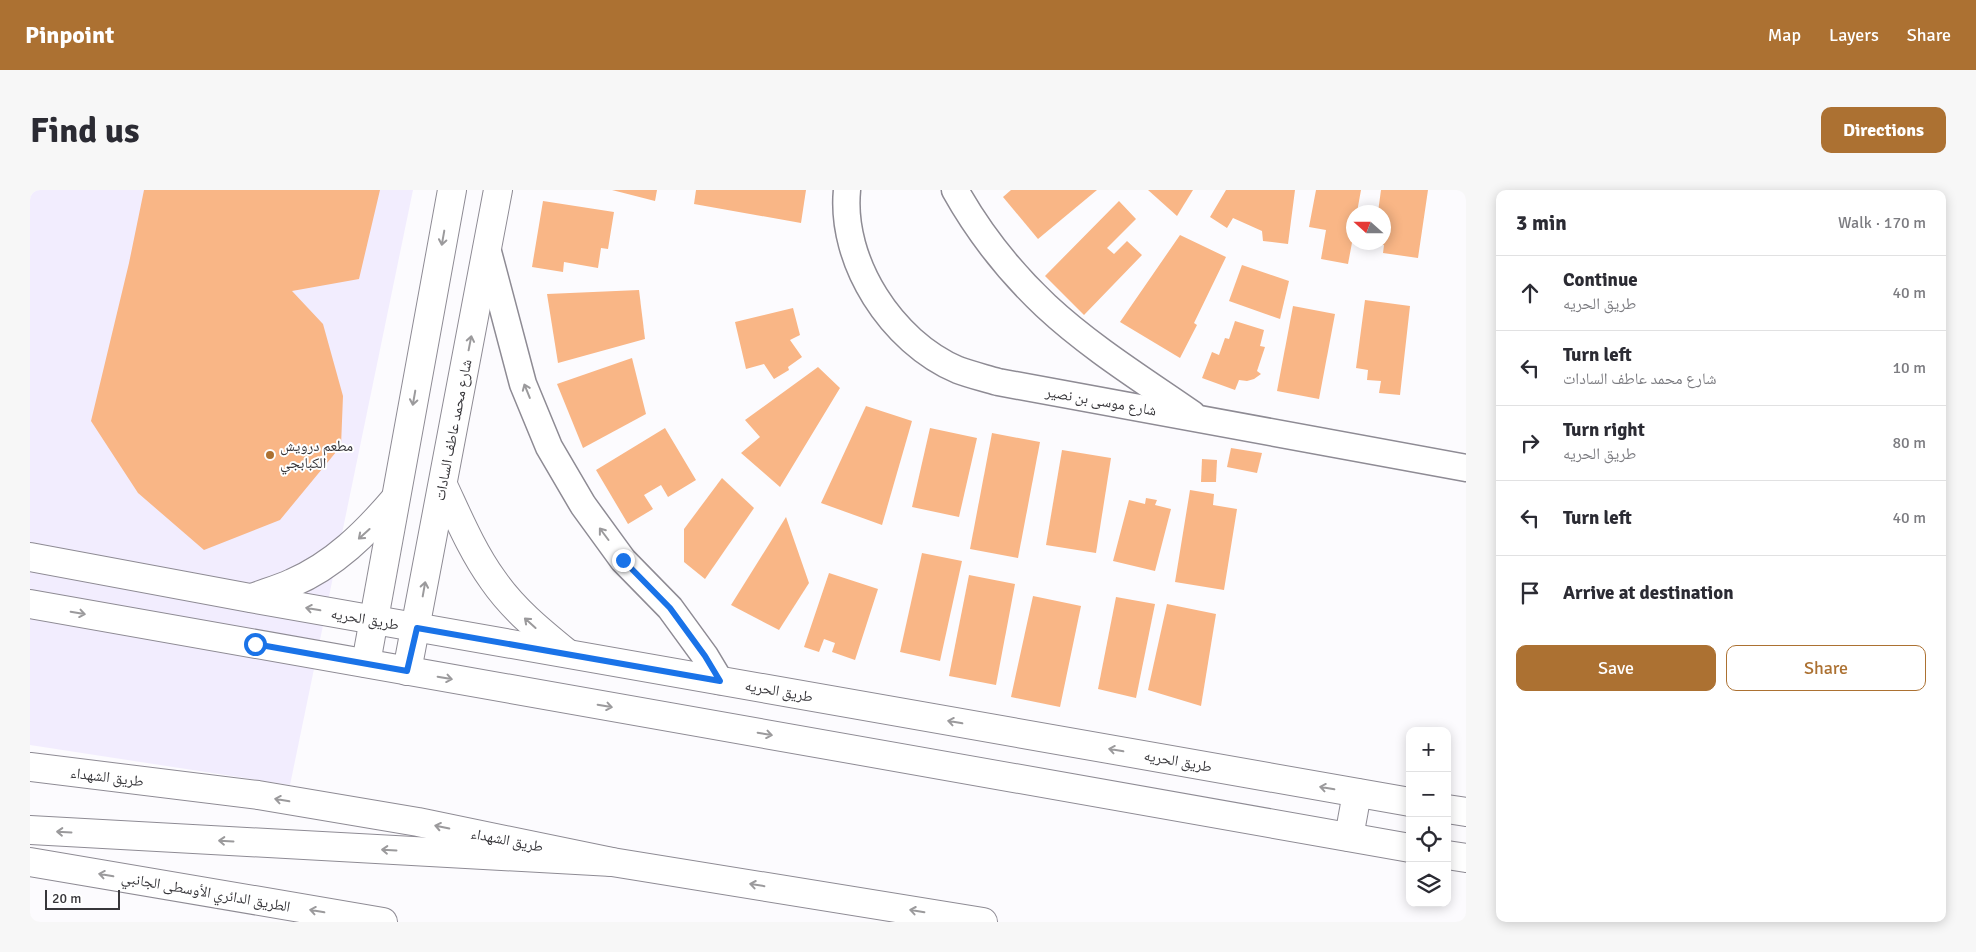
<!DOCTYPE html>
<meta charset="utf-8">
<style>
body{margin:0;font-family:Signika,"Noto Naskh Arabic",sans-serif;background:#f7f7f7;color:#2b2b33}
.controls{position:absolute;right:15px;bottom:15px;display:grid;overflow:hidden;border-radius:10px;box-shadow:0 2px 12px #0003}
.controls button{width:45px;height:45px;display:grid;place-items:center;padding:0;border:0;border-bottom:1px solid #e1e1e2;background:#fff;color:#2b2b33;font:25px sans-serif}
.compass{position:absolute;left:1316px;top:15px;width:45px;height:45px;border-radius:50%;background:#fff;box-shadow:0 2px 12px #0003;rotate:291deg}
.scale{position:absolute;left:15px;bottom:12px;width:75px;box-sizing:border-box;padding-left:5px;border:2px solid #37363a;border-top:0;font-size:14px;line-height:18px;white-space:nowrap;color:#37363a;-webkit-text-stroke:4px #fff;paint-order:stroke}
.stop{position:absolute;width:15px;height:15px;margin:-11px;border:4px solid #1a73e8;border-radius:50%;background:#fff}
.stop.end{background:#1a73e8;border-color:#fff;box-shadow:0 1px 5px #0008}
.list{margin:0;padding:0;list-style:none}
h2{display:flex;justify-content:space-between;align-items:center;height:65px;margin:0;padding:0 20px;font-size:21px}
h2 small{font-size:16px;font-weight:400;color:#7c7c81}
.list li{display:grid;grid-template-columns:32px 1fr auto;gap:15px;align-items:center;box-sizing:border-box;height:75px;padding:0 20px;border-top:1px solid #e1e1e2}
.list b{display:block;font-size:19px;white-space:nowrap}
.list p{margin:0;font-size:16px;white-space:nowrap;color:#7c7c81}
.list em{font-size:16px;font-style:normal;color:#7c7c81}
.actions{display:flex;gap:10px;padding:15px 20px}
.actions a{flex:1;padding:11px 0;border:1px solid #ac7132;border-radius:10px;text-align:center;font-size:18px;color:#ac7132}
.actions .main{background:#ac7132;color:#fff}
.icon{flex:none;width:28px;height:28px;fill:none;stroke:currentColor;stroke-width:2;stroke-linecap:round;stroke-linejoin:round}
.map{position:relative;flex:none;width:1436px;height:732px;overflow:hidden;border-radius:10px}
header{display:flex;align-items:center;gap:30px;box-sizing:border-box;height:70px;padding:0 25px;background:#ac7132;color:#fff}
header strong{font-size:24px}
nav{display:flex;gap:28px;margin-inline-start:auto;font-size:18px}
.intro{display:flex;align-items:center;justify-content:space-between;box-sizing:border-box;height:120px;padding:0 30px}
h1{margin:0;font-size:35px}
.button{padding:12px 22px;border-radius:10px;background:#ac7132;color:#fff;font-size:18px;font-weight:700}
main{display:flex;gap:30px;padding:0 30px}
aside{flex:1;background:#fff;border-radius:10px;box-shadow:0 2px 12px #0003}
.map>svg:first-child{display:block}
.built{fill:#f2edfe}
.building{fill:#f9b686}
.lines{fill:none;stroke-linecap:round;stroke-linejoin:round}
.minor-casing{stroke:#8e8b94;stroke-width:29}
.tertiary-casing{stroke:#8e8b94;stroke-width:30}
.secondary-casing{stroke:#8e8b94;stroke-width:30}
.trunk-casing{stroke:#8e8b94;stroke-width:30}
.minor{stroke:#fff;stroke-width:26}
.tertiary{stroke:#fff;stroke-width:28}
.secondary{stroke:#fff;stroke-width:28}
.trunk{stroke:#fff;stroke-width:28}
.oneway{stroke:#9b9a9c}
.route{stroke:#1a73e8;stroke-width:6}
.poi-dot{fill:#ac7132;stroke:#fff;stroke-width:2}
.labels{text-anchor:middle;stroke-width:4;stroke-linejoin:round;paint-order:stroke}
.street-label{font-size:15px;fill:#37363a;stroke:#fff}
.poi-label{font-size:15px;fill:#37363a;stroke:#fff;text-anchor:start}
</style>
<header>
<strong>Pinpoint</strong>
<nav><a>Map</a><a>Layers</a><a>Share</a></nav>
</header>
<div class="intro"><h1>Find us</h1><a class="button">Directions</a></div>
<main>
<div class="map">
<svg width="1436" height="732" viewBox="0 0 1436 732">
<rect width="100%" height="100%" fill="#fcfbfe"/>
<path class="built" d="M0,0h383l-123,595 -260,-40z"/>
<g class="building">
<path d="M114,0h236l-21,89 -67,12 31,33 20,72 -2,50 -61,74 -76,30 -66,-57 -47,-72 38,-158z"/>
<path d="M582,0h45l-2,11z"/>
<path d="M666,0h110l-5,33 -107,-19z"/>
<path d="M981,0h86l-59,49 -35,-42z"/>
<path d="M1118,0h45l-16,26z"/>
<path d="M1196,0h69l-7,54 -25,-3 -1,-10 -29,-13 -6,10 -17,-11z"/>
<path d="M1286,0h45l-4,22h-3v20l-6,32 -27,-5 5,-29 -17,-3z"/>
<path d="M1351,0h47l-10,68 -35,-5 1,-8 -13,-1 13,-2v-30h-6z"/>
<path d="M513,11l71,11 -6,37 -7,-1 -3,20 -34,-6 -1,10 -31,-5z"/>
<path d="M1089,11l17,18 -29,29 7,6 13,-13 15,14 -58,60 -39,-39z"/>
<path d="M1150,45l46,22 -32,66 3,2 -17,33 -60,-36z"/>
<path d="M1212,75l47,16 -9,38 -51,-18z"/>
<path d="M609,100l6,49 -87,24 -11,-69z"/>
<path d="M1335,110l45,6 -10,89 -21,-2 2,-12 -14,-1 1,-10 -12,-2z"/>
<path d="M1263,116l42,8 -16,85 -42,-8z"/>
<path d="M763,118l7,27 -10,5 12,17 -14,10 1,3 -15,9 -10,-15 -18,5 -11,-47z"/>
<path d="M1205,131l29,9 -4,16 5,1 -8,24 4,3 -7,5 -7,2 -8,-1 -4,10 -33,-12 10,-26 7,3 6,-17 4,1z"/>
<path d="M602,168l14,56 -63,34 -26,-64z"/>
<path d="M788,177l22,21 -60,99 -39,-34 19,-16 -15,-17z"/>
<path d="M836,216l46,15 -30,104 -61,-22z"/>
<path d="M635,238l31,52 -28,17 -7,-12 -17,10 9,14 -25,15 -32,-54z"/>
<path d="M900,238l47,10 -18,79 -47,-10z"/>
<path d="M962,243l48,9 -22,116 -48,-9z"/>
<path d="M1201,258l31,5 -5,20 -30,-6z"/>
<path d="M1032,260l49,8 -15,95 -50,-8z"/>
<path d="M1172,269l15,1 -1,22h-15z"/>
<path d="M692,288l32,30 -49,71 -21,-17v-33z"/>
<path d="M1160,300l24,4 -1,11 24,4 -13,81 -49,-8z"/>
<path d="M1116,308l11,2 -2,5 16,4 -16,62 -42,-10 16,-61 16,4z"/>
<path d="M756,327l23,66 -30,47 -48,-25z"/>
<path d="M892,363l40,8 -22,100 -40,-9z"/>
<path d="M799,383l49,16 -23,71 -23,-8 3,-9 -11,-4 -5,13 -15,-5z"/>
<path d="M939,385l46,9 -19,101 -47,-9z"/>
<path d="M1003,406l48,10 -21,101 -49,-10z"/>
<path d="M1086,407l39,7 -19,94 -38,-9z"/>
<path d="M1137,414l49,10 -15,92 -53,-16z"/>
</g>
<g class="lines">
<defs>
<g id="minor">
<path d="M817,0c-7,72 45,152 111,180 13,5 27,8 40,12l468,86"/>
<path d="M925,0c24,43 55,82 91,116 44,41 97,74 146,108"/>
<path d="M457,58l36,136 26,63 34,58 40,55 47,48 35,48 15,25"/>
</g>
<g id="tertiary">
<path d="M413,295c15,32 29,66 50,95 20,29 47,51 74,73"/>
<path d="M0,367l220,41 1160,204"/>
<path d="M222,408c13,-5 27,-9 40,-15 42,-18 74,-50 103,-84"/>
<path d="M0,414l1380,244"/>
<path d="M336,473l86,-473"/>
<path d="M377,481l91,-481"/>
<path d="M1417,619l19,3"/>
<path d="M1319,647l8,-44"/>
<path d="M1417,665l19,3"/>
</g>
<path id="secondary" d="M0,577l228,28 160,27 194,40 371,60"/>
<g id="trunk">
<path d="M0,640l582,32"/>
<path d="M0,672l353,60"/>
</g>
</defs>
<use href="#minor" class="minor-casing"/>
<use href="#tertiary" class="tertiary-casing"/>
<use href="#secondary" class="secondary-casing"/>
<use href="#trunk" class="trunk-casing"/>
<use href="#minor" class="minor"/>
<use href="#tertiary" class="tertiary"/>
<use href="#secondary" class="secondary"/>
<use href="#trunk" class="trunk"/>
</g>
<defs><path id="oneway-shaft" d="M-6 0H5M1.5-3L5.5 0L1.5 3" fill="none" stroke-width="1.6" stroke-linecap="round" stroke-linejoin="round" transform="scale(1.25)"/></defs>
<g class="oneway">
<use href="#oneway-shaft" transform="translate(413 48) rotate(100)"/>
<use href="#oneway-shaft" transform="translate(440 153) rotate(-79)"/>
<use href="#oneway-shaft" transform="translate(497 201) rotate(-112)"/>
<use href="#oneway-shaft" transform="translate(384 208) rotate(100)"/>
<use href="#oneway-shaft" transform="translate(334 344) rotate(138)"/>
<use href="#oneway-shaft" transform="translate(574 344) rotate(-127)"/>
<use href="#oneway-shaft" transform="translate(394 399) rotate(-80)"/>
<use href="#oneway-shaft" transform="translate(283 419) rotate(-170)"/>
<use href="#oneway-shaft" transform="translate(48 423) rotate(10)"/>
<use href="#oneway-shaft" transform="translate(500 433) rotate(-138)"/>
<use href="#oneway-shaft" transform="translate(415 488) rotate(10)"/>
<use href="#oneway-shaft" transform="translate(575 516) rotate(10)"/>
<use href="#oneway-shaft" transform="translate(925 532) rotate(-170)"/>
<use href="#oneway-shaft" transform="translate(735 544) rotate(10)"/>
<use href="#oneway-shaft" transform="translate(1086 560) rotate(-170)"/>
<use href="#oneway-shaft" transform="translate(1297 598) rotate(-170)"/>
<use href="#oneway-shaft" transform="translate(252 610) rotate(-170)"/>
<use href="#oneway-shaft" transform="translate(412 637) rotate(-168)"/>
<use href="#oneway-shaft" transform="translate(34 642) rotate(-177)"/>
<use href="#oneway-shaft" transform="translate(196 651) rotate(-177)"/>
<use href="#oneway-shaft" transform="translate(359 660) rotate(-177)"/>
<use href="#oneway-shaft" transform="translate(76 685) rotate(-170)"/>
<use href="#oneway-shaft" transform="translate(727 695) rotate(-171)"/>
<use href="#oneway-shaft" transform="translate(287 721) rotate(-170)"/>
<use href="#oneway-shaft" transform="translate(887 721) rotate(-171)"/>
</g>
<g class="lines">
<path class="route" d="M225,454l152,27 10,-43 303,53 -15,-25 -35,-48 -47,-48"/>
</g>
<circle class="poi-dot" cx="240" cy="265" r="5"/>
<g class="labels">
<g class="street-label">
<text transform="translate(1071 211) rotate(10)" y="5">شارع موسى بن نصير</text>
<text transform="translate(423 240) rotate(-79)" y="5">شارع محمد عاطف السادات</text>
<text transform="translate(335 429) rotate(10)" y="5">طريق الحريه</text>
<text transform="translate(749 501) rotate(10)" y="5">طريق الحريه</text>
<text transform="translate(1148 571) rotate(10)" y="5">طريق الحريه</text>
<text transform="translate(77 587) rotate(7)" y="5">طريق الشهداء</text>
<text transform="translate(477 650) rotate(11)" y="5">طريق الشهداء</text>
<text transform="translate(176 702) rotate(10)" y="5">الطريق الدائري الأوسطى الجانبي</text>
</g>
<g class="poi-label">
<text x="250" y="261">مطعم درويش<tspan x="250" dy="17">الكبابجي</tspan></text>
</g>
</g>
</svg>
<div class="controls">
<button>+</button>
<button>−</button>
<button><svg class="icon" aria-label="locate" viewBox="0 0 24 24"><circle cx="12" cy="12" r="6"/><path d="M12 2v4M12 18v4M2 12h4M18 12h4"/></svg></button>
<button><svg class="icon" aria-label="layers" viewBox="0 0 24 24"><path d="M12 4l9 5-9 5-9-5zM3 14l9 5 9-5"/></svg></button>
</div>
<svg class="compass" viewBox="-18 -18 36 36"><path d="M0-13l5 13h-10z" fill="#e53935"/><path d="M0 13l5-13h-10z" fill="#7c7c81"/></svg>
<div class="scale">20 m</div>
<div class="stop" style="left:225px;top:454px"></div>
<div class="stop end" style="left:593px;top:370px"></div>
</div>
<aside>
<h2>3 min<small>Walk · 170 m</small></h2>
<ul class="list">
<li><svg class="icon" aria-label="ahead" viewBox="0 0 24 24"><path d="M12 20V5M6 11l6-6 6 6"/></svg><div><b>Continue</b><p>طريق الحريه</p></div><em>40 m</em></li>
<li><svg class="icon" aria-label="left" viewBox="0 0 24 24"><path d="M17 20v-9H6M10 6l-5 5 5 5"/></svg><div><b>Turn left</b><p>شارع محمد عاطف السادات</p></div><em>10 m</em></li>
<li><svg class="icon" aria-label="right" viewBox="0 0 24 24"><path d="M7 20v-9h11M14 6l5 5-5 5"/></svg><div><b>Turn right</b><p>طريق الحريه</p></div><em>80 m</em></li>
<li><svg class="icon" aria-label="left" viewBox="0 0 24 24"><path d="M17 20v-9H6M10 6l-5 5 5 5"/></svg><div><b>Turn left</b></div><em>40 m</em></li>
<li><svg class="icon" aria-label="arrive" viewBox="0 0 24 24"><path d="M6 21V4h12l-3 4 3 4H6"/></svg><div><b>Arrive at destination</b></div></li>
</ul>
<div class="actions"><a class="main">Save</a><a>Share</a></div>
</aside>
</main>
